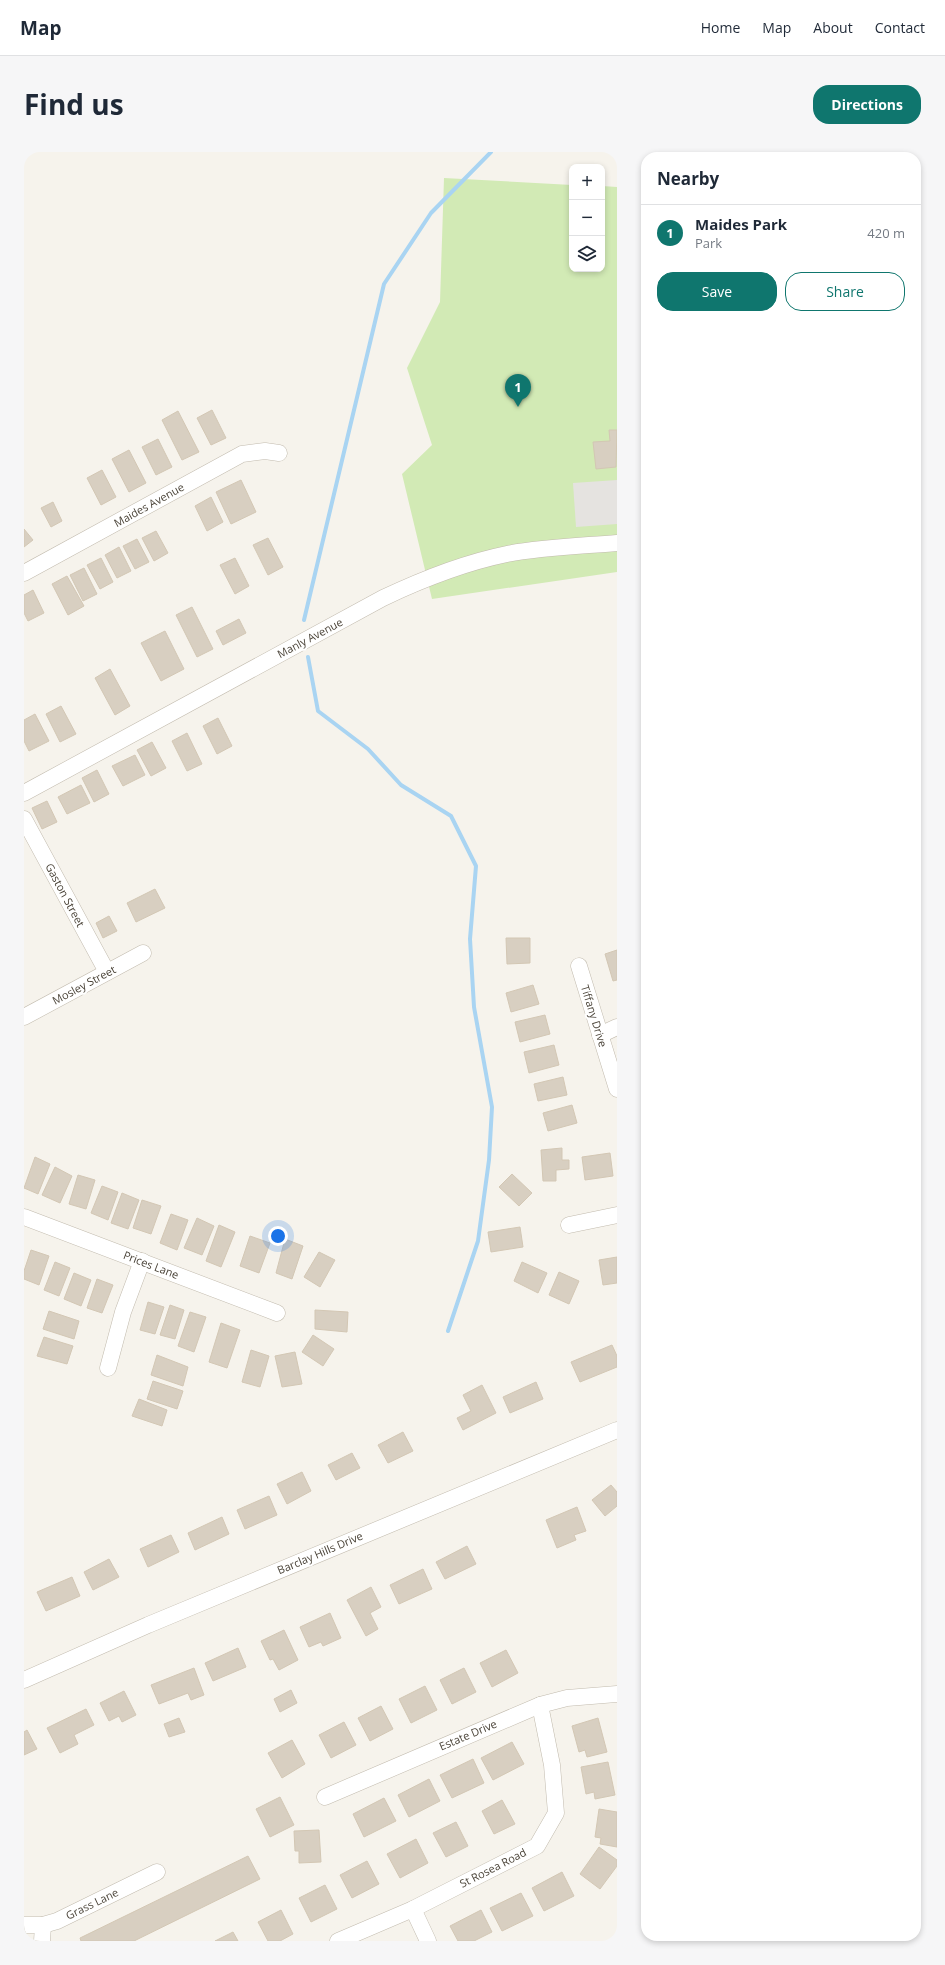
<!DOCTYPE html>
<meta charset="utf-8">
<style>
body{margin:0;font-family:"Open Sans",sans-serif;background:#f6f6f7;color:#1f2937}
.controls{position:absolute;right:12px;top:12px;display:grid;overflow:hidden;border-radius:8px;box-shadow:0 2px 6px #0003}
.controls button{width:36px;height:36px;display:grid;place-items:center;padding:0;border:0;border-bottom:1px solid #e0e1e3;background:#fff;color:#1f2937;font:20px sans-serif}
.you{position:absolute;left:254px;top:1084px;width:14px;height:14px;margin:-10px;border:3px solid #fff;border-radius:50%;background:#1a73e8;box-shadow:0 0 0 6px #1a73e833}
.badge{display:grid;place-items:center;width:26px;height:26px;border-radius:50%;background:#0f766e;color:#fff;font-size:13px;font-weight:700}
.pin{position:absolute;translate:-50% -33px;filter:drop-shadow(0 1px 2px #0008)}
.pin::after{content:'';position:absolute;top:21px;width:14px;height:12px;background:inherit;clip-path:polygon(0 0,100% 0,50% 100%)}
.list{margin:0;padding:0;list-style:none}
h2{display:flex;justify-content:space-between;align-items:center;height:52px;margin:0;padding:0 16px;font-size:17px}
h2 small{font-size:13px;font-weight:400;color:#747a83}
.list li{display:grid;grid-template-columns:26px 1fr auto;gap:12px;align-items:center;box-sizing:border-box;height:56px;padding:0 16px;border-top:1px solid #e0e1e3}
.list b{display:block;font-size:15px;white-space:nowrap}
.list p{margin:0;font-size:13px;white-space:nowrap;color:#747a83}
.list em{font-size:13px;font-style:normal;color:#747a83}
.actions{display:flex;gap:8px;padding:12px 16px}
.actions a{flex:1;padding:9px 0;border:1px solid #0f766e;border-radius:16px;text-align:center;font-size:14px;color:#0f766e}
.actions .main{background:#0f766e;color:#fff}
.icon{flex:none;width:22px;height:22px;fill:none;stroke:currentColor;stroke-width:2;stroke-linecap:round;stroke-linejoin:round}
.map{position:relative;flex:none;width:593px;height:1789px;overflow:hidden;border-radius:16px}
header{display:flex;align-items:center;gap:24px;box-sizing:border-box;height:56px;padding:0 20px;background:#fff;border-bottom:1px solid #e0e1e3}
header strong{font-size:19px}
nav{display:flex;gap:22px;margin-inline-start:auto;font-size:14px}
.intro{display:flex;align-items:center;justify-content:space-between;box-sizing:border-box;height:96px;padding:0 24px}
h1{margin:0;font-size:28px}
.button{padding:10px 18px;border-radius:16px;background:#0f766e;color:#fff;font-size:14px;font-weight:700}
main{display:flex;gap:24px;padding:0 24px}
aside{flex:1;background:#fff;border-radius:16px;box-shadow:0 2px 6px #0003}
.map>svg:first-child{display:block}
.green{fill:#d2eab5}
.parking{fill:#e5e3e0}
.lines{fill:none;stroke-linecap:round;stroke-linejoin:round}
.stream{stroke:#a9d4f2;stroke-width:4}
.building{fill:#d8cfc1;stroke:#d3c7b4}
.street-casing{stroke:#c2bbae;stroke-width:17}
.street{stroke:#fff;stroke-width:16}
.labels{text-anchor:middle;stroke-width:4;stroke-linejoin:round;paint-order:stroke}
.street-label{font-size:11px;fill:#4b4439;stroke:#fff}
</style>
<header>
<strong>Map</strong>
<nav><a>Home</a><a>Map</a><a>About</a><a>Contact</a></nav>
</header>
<div class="intro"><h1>Find us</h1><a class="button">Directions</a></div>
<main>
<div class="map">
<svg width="593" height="1789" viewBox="0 0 593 1789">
<rect width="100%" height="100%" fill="#f6f3ec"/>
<path class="green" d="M420,26l128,7v84h30v-83l15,1v385l-185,27 -30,-125 30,-29 -25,-77 33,-66z"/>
<path class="parking" d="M593,328v44l-41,3 -3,-44z"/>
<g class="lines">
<g class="stream">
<path d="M280,468l80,-336 47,-71 60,-61"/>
<path d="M284,505l10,54 50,38 33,36 50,31 25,50 -6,73 4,68 18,100 -3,53 -11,81 -30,90"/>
</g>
</g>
<g class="building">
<path d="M188,258l14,28 -15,7 -14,-27z"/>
<path d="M154,259l21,41 -17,8 -20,-40z"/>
<path d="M585,278h8l-1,37 -20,2 -3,-27 17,-1z"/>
<path d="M134,287l14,28 -16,8 -14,-28z"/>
<path d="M105,298l17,33 -17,9 -17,-33z"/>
<path d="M78,318l14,27 -15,8 -14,-27z"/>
<path d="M217,328l15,32 -25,12 -15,-32z"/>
<path d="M187,345l12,25 -16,9 -12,-25z"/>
<path d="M29,350l9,19 -11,6 -10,-19z"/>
<path d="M0,377l9,11 -9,7z"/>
<path d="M132,379l12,22 -14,8 -12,-23z"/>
<path d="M244,386l15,29 -15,8 -15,-30z"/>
<path d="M113,387l12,23 -14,7 -12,-23z"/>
<path d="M95,395l12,24 -14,7 -12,-23z"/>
<path d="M77,406l12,24 -13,7 -13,-24z"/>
<path d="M211,406l14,28 -14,8 -15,-29z"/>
<path d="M60,416l13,26 -14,7 -13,-26z"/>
<path d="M43,424l17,30 -16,9 -16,-31z"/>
<path d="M9,438l11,23 -16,8 -4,-8v-18z"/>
<path d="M168,455l21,42 -16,8 -21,-42z"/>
<path d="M215,467l7,14 -23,12 -7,-14z"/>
<path d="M141,479l19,38 -23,12 -20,-38z"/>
<path d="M86,517l20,37 -15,9 -20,-37z"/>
<path d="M37,554l15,28 -16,8 -14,-28z"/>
<path d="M11,562l14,27 -20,10 -5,-10v-21z"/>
<path d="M194,566l14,28 -15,8 -14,-28z"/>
<path d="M163,581l15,31 -15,7 -15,-30z"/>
<path d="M128,590l14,26 -15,8 -14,-26z"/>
<path d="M111,603l10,20 -22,11 -11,-20z"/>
<path d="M73,618l12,24 -15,8 -12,-24z"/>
<path d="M57,633l9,18 -23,11 -9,-17z"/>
<path d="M23,649l10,21 -15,7 -10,-21z"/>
<path d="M131,737l10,19 -29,14 -9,-19z"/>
<path d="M85,764l8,15 -14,7 -7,-15z"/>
<path d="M482,786h24v25l-23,1z"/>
<path d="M593,798v30l-4,1 -8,-27z"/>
<path d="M509,833l6,19 -28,8 -5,-19z"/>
<path d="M521,863l5,19 -30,8 -5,-20z"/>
<path d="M530,893l5,20 -30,8 -5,-21z"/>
<path d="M539,925l4,18 -29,6 -4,-17z"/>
<path d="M548,953l5,18 -29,8 -5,-18z"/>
<path d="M538,996v12h7v9l-13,1v11h-13l-2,-31z"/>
<path d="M586,1001l3,23 -28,4 -3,-23z"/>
<path d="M11,1005l15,7 -12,30 -14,-6z"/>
<path d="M31,1015l17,9 -12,27 -18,-8z"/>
<path d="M488,1022l20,19 -13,13 -20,-19z"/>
<path d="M54,1023l17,5 -9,29 -17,-5z"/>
<path d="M78,1034l16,6 -10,28 -17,-7z"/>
<path d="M98,1041l17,7 -11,29 -17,-6z"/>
<path d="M118,1048l19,6 -10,28 -18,-6z"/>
<path d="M147,1062l17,6 -11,30 -17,-7z"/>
<path d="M173,1066l17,8 -12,29 -18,-7z"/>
<path d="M195,1073l16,7 -14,35 -15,-6z"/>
<path d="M496,1075l3,20 -32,5 -3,-20z"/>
<path d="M226,1084l20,7 -11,30 -19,-7z"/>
<path d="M261,1087l18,7 -11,33 -16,-6z"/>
<path d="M7,1098l18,6 -10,29 -15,-6v-8z"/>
<path d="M295,1100l16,8 -15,27 -16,-10z"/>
<path d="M593,1105v26l-14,2 -4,-25z"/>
<path d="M31,1110l15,6 -11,28 -15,-6z"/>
<path d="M498,1110l25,11 -9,20 -24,-12z"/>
<path d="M535,1120l20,9 -10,23 -20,-9z"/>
<path d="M50,1121l17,7 -10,26 -17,-7z"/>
<path d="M73,1127l16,6 -11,28 -15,-5z"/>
<path d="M124,1150l16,5 -9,27 -15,-4z"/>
<path d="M146,1153l14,5 -9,29 -15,-4z"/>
<path d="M291,1158l33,2 -1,20 -32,-3z"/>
<path d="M25,1159l30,10 -5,18 -31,-10z"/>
<path d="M166,1160l16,5 -12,35 -16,-6z"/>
<path d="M197,1171l19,7 -13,38 -18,-6z"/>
<path d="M289,1183l21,14 -11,17 -21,-14z"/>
<path d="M20,1185l29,9 -6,18 -30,-8z"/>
<path d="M588,1193l5,11v11l-37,15 -9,-20z"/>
<path d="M227,1198l18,6 -9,31 -18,-5z"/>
<path d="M271,1200l7,32 -20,3 -7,-31z"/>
<path d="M133,1203l31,12 -5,19 -32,-11z"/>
<path d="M129,1229l30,10 -6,18 -30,-10z"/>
<path d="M512,1230l7,17 -33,14 -7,-16z"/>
<path d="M458,1233l14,28 -33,17 -6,-12 14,-7 -8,-16z"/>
<path d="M115,1247l28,11 -5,16 -30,-10z"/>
<path d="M379,1280l10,19 -25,12 -10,-18z"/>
<path d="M328,1301l8,15 -24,12 -8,-15z"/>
<path d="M278,1320l9,19 -24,13 -10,-20z"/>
<path d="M587,1333l6,7v14l-12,10 -13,-16z"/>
<path d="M245,1344l8,19 -32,14 -8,-19z"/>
<path d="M553,1355l9,24 -12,4 2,5 -19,8 -11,-28z"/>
<path d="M198,1365l7,17 -34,16 -7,-17z"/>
<path d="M147,1383l8,17 -31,15 -8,-18z"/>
<path d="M443,1394l9,18 -31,15 -9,-17z"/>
<path d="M85,1407l10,18 -26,13 -9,-18z"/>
<path d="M399,1417l9,20 -33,15 -9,-19z"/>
<path d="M48,1425l8,19 -34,15 -9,-19z"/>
<path d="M347,1435l10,20 -11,6 8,16 -12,7 -19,-36z"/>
<path d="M306,1461l11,25 -18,8 -2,-4 -12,5 -9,-20z"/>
<path d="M260,1478l14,30 -19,10 -6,-11 -3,1 -9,-19z"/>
<path d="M214,1496l8,19 -33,14 -8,-18z"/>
<path d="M482,1498l12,23 -26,14 -12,-24z"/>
<path d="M170,1516l10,27 -13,5 -3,-7 -29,11 -8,-19z"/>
<path d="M440,1516l12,24 -24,12 -12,-24z"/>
<path d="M401,1534l12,24 -26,13 -12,-24z"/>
<path d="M267,1538l6,13 -17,9 -6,-13z"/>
<path d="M100,1539l12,24 -14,7 -3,-6 -10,5 -9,-18z"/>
<path d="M357,1554l12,23 -23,12 -12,-23z"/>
<path d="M62,1557l8,16 -20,10 4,9 -18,9 -13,-25z"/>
<path d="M155,1566l6,14 -16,5 -5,-13z"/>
<path d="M574,1566l9,34 -20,5 -2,-7 -6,2 -7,-26z"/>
<path d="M320,1570l12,23 -25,13 -12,-23z"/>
<path d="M3,1578l10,19 -13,6v-23z"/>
<path d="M268,1588l13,24 -23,14 -14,-25z"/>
<path d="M488,1590l12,22 -31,16 -12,-22z"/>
<path d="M449,1607l11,24 -32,15 -12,-23z"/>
<path d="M584,1610l7,33 -20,4 -1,-7 -8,2 -5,-27z"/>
<path d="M405,1627l11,22 -31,16 -11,-22z"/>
<path d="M256,1645l14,28 -24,12 -14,-28z"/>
<path d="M360,1646l12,23 -32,16 -11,-23z"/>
<path d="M478,1648l13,24 -21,10 -12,-23z"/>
<path d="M575,1657l18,3v35l-17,-3 1,-6 -6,-1z"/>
<path d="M432,1670l12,24 -22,11 -13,-24z"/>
<path d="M295,1678l2,32 -22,1v-12h-4l-1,-20z"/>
<path d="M392,1687l12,24 -28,15 -13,-24z"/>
<path d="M575,1695l18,13v6l-17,23 -20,-15z"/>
<path d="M224,1704l12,23 -126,62h-53l-1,-3z"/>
<path d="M343,1709l12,23 -27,14 -12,-23z"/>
<path d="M538,1720l12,24 -30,15 -12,-23z"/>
<path d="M301,1733l12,24 -26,13 -12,-24z"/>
<path d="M497,1741l12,23 -31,15 -12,-23z"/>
<path d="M257,1758l12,24 -13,7h-12l-10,-19z"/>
<path d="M457,1758l11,22 -18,9h-16l-8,-15z"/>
<path d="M209,1780l5,9h-23z"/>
</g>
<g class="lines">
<defs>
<g id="street">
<path d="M0,421l218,-119 23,-3 14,2"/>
<path d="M0,641l359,-195c40,-19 80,-35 124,-44 36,-7 74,-8 110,-11"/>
<path d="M0,667l83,153"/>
<path d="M555,814l38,123"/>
<path d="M0,865l119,-64"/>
<path d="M576,883l17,-8"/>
<path d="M0,1065l253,96"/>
<path d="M545,1073l48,-10"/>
<path d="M84,1216l15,-56 19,-51"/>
<path d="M0,1528l124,-55 469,-195"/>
<path d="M301,1645l215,-92 27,-7 50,-4"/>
<path d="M389,1757l15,32"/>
<path d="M0,1773h19l14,-4 100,-49"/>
<path d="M18,1789l1,-16"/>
<path d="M314,1789l75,-32 124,-63 19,-33 -4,-48 -12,-60"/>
</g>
</defs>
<use href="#street" class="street-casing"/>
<use href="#street" class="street"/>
</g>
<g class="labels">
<g class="street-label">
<text transform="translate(125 353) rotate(-29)" y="4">Maides Avenue</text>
<text transform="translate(286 486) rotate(-28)" y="4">Manly Avenue</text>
<text transform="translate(41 743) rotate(62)" y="4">Gaston Street</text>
<text transform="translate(60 833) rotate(-28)" y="4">Mosley Street</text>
<text transform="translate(570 864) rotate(73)" y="4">Tiffany Drive</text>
<text transform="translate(127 1113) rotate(21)" y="4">Prices Lane</text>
<text transform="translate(296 1401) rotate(-23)" y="4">Barclay Hills Drive</text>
<text transform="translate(444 1583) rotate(-23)" y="4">Estate Drive</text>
<text transform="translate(469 1716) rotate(-27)" y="4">St Rosea Road</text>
<text transform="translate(68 1752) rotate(-26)" y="4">Grass Lane</text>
</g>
</g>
</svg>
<div class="controls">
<button>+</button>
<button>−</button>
<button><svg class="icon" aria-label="layers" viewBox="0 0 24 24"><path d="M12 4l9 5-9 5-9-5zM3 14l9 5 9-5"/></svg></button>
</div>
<div class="you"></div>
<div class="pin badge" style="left:494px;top:255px">1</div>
</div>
<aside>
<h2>Nearby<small></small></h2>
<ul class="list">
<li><span class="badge">1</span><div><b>Maides Park</b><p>Park</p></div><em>420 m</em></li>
</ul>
<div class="actions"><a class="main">Save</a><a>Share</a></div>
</aside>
</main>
